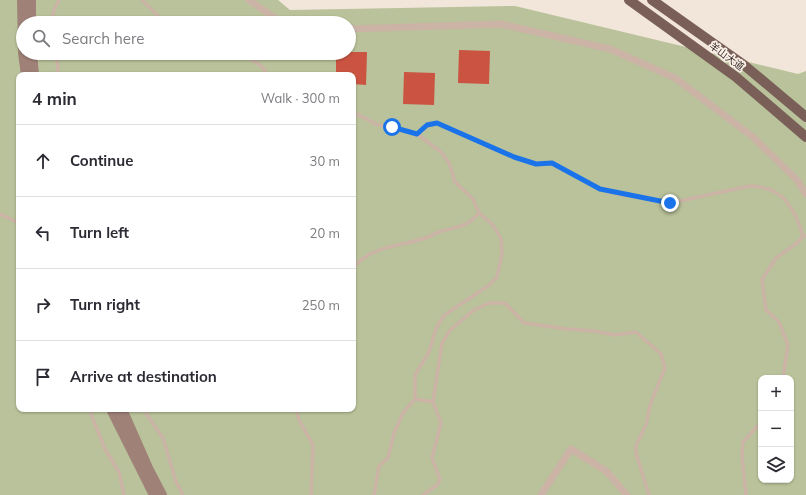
<!DOCTYPE html>
<meta charset="utf-8">
<style>
body{margin:0;font-family:Mulish,"Noto Sans SC",sans-serif;background:#f2f2f3;color:#2b2b33}
.controls{position:absolute;right:12px;bottom:12px;display:grid;overflow:hidden;border-radius:8px;box-shadow:0 1px 3px #0004}
.controls button{width:36px;height:36px;display:grid;place-items:center;padding:0;border:0;border-bottom:1px solid #e1e1e2;background:#fff;color:#2b2b33;font:20px sans-serif}
.stop{position:absolute;width:12px;height:12px;margin:-9px;border:3px solid #1a73e8;border-radius:50%;background:#fff}
.stop.end{background:#1a73e8;border-color:#fff;box-shadow:0 1px 4px #0008}
.list{margin:0;padding:0;list-style:none}
h2{display:flex;justify-content:space-between;align-items:center;height:52px;margin:0;padding:0 16px;font-size:17px}
h2 small{font-size:13px;font-weight:400;color:#7c7c81}
.list li{display:grid;grid-template-columns:26px 1fr auto;gap:12px;align-items:center;box-sizing:border-box;height:72px;padding:0 16px;border-top:1px solid #e1e1e2}
.list b{display:block;font-size:15px;white-space:nowrap}
.list em{font-size:13px;font-style:normal;color:#7c7c81}
.icon{flex:none;width:22px;height:22px;fill:none;stroke:currentColor;stroke-width:2;stroke-linecap:round;stroke-linejoin:round}
.map{position:relative;flex:none;width:806px;height:495px;overflow:hidden}
.search{position:absolute;background:#fff;box-shadow:0 1px 3px #0004;left:16px;top:16px;width:340px;height:44px;display:flex;align-items:center;gap:10px;box-sizing:border-box;padding:0 14px;border-radius:22px;color:#7c7c81;font-size:15px}
.panel{position:absolute;background:#fff;box-shadow:0 1px 3px #0004;left:16px;top:72px;width:340px;height:340px;border-radius:8px}
.map>svg:first-child{display:block}
.green{fill:#b9c29a;fill-rule:evenodd}
.building{fill:#ca5441}
.lines{fill:none;stroke-linecap:round;stroke-linejoin:round}
.lane{stroke:#cbb3a6;stroke-width:3.5}
.street{stroke:#cbb3a6;stroke-width:7}
.secondary{stroke:#9f8177;stroke-width:10}
.primary{stroke:#795f58;stroke-width:10}
.route{stroke:#1a73e8;stroke-width:5}
.labels{text-anchor:middle;stroke-width:3.5;stroke-linejoin:round;paint-order:stroke}
.street-label{font-size:10px;fill:#372a27;stroke:#faefe7}
</style>
<div class="map">
<svg width="806" height="495" viewBox="0 0 806 495">
<rect width="100%" height="100%" fill="#f2e5da"/>
<path class="green" d="M0,0h278l12,10 225,-4 283,68 8,-3v424h-806zM23,23h326v30h-326zM19,75h334v334h-334zM761,378h30v102h-30z"/>
<g class="building">
<path d="M459,50l31,1 -1,33 -31,-1z"/>
<path d="M349,52h18l-1,33 -13,-1v-9h-17v-22z"/>
<path d="M404,72l31,1 -1,32 -31,-1z"/>
</g>
<g class="lines">
<g class="lane">
<path d="M142,0l23,23"/>
<path d="M51,23l3,-13 5,-10"/>
<path d="M54,53l4,12 -1,10"/>
<path d="M241,53c11,9 19,8 27,22"/>
<path d="M353,112l23,12 41,10 10,-9 10,-2 77,34 22,7 16,-1 48,26 13,4 57,10 80,-17c33,0 45,23 53,50"/>
<path d="M417,134l24,18 8,11 6,19 18,17 6,14"/>
<path d="M0,214l19,9"/>
<path d="M353,268c18,-22 44,-21 69,-29 6,-1 11,-5 17,-7 16,-5 29,-5 40,-19l14,12 8,14 1,15 -5,23 -9,9 -42,28 -6,7 -5,11 -6,20 -14,23v24l-12,14 -9,20 -6,25 -9,8 -5,29"/>
<path d="M783,378l5,-33 -9,-23 -13,-12 -4,-30 14,-22 21,-15 6,-7h3"/>
<path d="M415,399l18,3"/>
<path d="M89,409l16,40 14,23 5,23"/>
<path d="M143,409l20,29 13,44 7,13"/>
<path d="M296,409l3,11 14,25 -2,50"/>
<path d="M423,495l14,-10 3,-6 -8,-21 9,-35 -8,-21 9,-59 8,-13 24,-20 15,-7h16l19,20 43,6 27,2 21,4 21,-3 25,22 4,14 -15,37 -4,20 -10,20v8l13,42"/>
<path d="M746,495l-4,-39 1,-14 18,-20"/>
</g>
<g class="street">
<path d="M249,0l33,23"/>
<path d="M349,29l152,-5 109,25 65,29 78,59 44,43 9,14"/>
<path d="M541,495l30,-46 35,22 21,24"/>
</g>
<g class="secondary">
<path d="M22,0l1,49"/>
<path d="M31,0v23"/>
<path d="M23,53l3,22"/>
<path d="M32,53l2,22"/>
<path d="M111,409l43,86"/>
<path d="M122,409l26,59 14,27"/>
</g>
<g class="primary">
<path d="M629,0l107,77 70,60"/>
<path d="M652,0l92,65 62,52"/>
</g>
</g>
<g class="lines">
<path class="route" d="M392,127l25,7 10,-9 10,-2 77,34 22,7 16,-1 48,26 70,14"/>
</g>
<g class="labels">
<g class="street-label">
<text transform="translate(727 56) rotate(36)" y="4">羊山大道</text>
</g>
</g>
</svg>
<div class="controls">
<button>+</button>
<button>−</button>
<button><svg class="icon" aria-label="layers" viewBox="0 0 24 24"><path d="M12 4l9 5-9 5-9-5zM3 14l9 5 9-5"/></svg></button>
</div>
<div class="stop" style="left:392px;top:127px"></div>
<div class="stop end" style="left:670px;top:203px"></div>
<div class="search"><svg class="icon" aria-label="search" viewBox="0 0 24 24"><circle cx="10" cy="10" r="6"/><path d="M15 15l6 6"/></svg>Search here</div>
<section class="panel">
<h2>4 min<small>Walk · 300 m</small></h2>
<ul class="list">
<li><svg class="icon" aria-label="ahead" viewBox="0 0 24 24"><path d="M12 20V5M6 11l6-6 6 6"/></svg><div><b>Continue</b></div><em>30 m</em></li>
<li><svg class="icon" aria-label="left" viewBox="0 0 24 24"><path d="M17 20v-9H6M10 6l-5 5 5 5"/></svg><div><b>Turn left</b></div><em>20 m</em></li>
<li><svg class="icon" aria-label="right" viewBox="0 0 24 24"><path d="M7 20v-9h11M14 6l5 5-5 5"/></svg><div><b>Turn right</b></div><em>250 m</em></li>
<li><svg class="icon" aria-label="arrive" viewBox="0 0 24 24"><path d="M6 21V4h12l-3 4 3 4H6"/></svg><div><b>Arrive at destination</b></div></li>
</ul>
</section>
</div>
